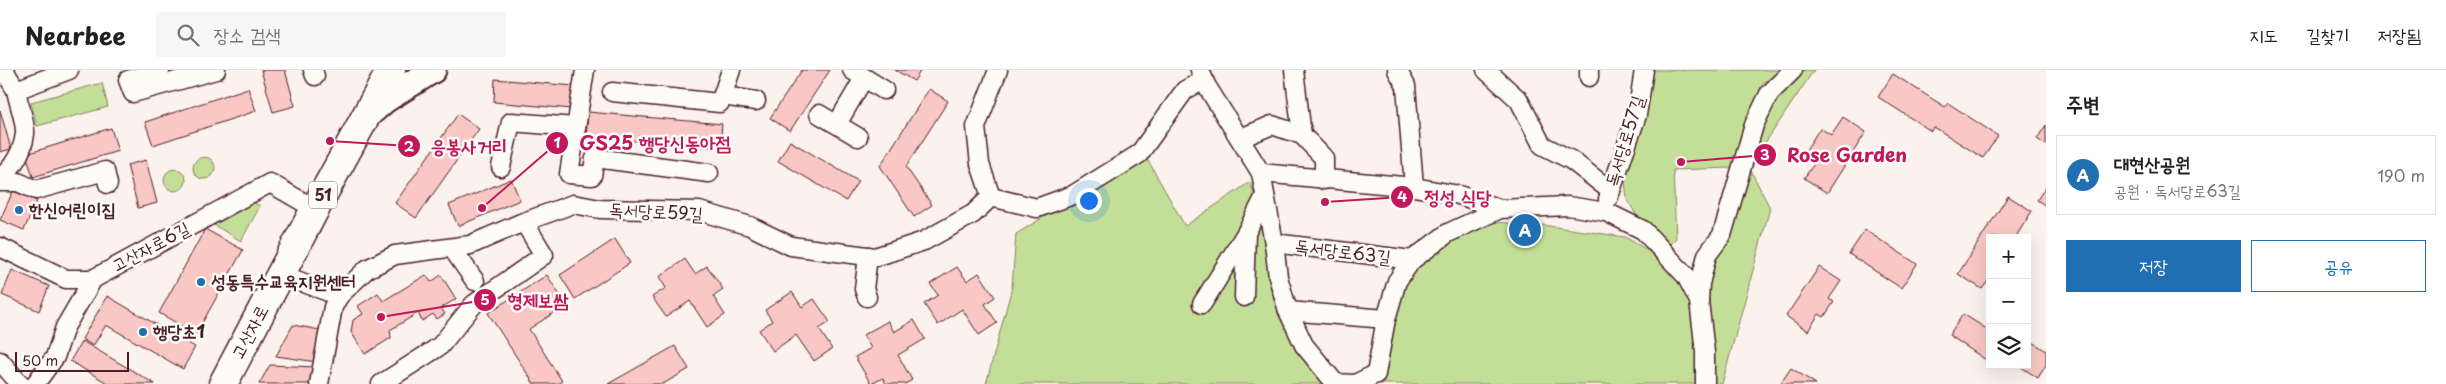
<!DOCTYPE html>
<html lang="ko">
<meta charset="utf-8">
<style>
body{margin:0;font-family:"Playpen Sans","Poor Story",sans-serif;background:#f6f6f6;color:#202124}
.controls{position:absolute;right:15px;bottom:15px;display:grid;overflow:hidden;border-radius:0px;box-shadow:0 5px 20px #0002}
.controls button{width:45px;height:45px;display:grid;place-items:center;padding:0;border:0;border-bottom:1px solid #e0e0e0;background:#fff;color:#202124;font:25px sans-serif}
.scale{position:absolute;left:15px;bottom:12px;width:114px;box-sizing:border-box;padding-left:5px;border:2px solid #4a1f2b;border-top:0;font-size:14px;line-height:18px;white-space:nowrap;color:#4a1f2b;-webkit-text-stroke:4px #fdfcf7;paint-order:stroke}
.you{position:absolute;left:1088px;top:130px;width:18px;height:18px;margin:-12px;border:4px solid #fff;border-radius:50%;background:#1a73e8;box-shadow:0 0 0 8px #1a73e833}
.badge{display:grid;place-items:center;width:32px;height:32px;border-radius:50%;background:#1f6fb2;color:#fff;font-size:16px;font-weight:700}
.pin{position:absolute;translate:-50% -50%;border:2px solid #fff;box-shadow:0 1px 5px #0006}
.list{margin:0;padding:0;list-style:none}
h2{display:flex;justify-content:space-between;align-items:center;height:65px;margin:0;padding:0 20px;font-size:21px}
h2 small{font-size:16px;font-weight:400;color:#757577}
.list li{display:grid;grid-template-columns:32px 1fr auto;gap:15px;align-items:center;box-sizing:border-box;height:80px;margin:0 10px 10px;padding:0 10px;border:1px solid #e0e0e0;border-radius:0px}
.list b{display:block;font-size:19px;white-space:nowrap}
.list p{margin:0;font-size:16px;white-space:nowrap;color:#757577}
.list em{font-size:16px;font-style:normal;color:#757577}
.actions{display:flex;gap:10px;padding:15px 20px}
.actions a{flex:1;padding:11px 0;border:1px solid #1f6fb2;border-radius:0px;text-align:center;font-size:18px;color:#1f6fb2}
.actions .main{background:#1f6fb2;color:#fff}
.icon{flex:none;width:28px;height:28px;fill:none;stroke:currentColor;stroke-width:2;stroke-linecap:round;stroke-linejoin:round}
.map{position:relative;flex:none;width:2046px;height:314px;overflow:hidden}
header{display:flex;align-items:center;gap:30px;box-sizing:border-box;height:70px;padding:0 25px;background:#fff;border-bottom:1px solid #e0e0e0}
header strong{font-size:24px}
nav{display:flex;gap:28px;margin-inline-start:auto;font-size:18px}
.search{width:350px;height:45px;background:#f6f6f6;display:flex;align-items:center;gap:12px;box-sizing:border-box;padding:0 18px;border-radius:0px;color:#757577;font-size:19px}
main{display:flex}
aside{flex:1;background:#fff}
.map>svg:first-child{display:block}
.green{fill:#c3df97;stroke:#867f61}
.building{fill:#f9c8c4;stroke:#4a1f2b}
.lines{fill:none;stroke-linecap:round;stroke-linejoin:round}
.minor-casing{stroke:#4a1f2b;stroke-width:21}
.secondary-casing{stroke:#4a1f2b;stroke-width:29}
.primary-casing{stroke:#4a1f2b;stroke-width:31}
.minor{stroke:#fdfcf7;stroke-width:18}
.secondary{stroke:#fdfcf7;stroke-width:25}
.primary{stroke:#fdfcf7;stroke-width:28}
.poi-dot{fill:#1f6fb2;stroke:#fdfcf7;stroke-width:2}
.labels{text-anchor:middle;stroke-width:5;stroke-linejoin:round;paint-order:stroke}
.shield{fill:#fdfcf7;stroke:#806168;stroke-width:1}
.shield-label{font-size:16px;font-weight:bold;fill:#4a1f2b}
.street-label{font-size:18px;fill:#4a1f2b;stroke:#fdfcf7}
.poi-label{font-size:18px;font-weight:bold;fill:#4a1f2b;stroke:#fdfcf7;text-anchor:start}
.leader{fill:none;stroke:#c2185b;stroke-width:2}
.callout-dot{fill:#c2185b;stroke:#fdfcf7;stroke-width:2}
.mark-label{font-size:15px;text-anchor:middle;font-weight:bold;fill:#fff}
.callout-label{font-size:19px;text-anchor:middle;font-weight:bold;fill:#c2185b;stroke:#fdfcf7;stroke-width:5;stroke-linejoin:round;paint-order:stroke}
</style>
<header>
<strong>Nearbee</strong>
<div class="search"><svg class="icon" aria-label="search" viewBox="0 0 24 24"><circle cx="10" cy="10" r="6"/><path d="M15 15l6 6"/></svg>장소 검색</div>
<nav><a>지도</a><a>길찾기</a><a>저장됨</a></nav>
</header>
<main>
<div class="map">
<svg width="2046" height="314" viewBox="0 0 2046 314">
<rect width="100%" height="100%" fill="#fcf2ed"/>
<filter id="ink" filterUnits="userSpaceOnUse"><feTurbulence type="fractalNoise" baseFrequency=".02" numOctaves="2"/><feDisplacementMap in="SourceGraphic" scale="10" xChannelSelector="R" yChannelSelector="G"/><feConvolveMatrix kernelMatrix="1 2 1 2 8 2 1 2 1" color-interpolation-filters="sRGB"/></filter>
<g filter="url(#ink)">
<g class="green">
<path d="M1651,0h131l-19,13 -32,85 -58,2 3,68 -11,11 -27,-31 -11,-19 -2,-18 21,-68z"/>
<path d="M1786,0h28l-65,97 21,41 -48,176h-355l21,-61 17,-40 13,-20 23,-17 45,-24 49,2 90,13 64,38 37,-38 23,-104z"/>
<path d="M102,13l6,24 -71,19 -6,-24z"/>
<path d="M1145,85l40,71 65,-44 14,43 7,65 24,52 35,42h-344l26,-97 4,-53z"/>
<circle cx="204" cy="98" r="11"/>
<circle cx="175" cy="110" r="11"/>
<path d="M253,132l7,4 -19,35 -27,-16z"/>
</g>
<g class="building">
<path d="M261,0h24l10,36 -22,6z"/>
<path d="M802,0h28l-40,61 -20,-13z"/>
<path d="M895,0h26l-7,11z"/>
<path d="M1893,4l52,33 3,-4 50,33 -15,22 -49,-31 -3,4 -53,-34z"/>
<path d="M495,9l79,7 -2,23 -78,-7z"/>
<path d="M248,18l8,23 -103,34 -8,-23z"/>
<path d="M929,19l19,12 -42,66 26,38 -18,12 -34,-51z"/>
<path d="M0,40l11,39 -11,3z"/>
<path d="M588,42l134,12 -2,24 -134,-11z"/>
<path d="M458,44l21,15 -63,89 -21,-15z"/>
<path d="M1843,47l23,15 -39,61 -23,-15 10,-14 -12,-8 18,-28 11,7z"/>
<path d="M2046,55v20l-9,-6z"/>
<path d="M111,58l7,23 -85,26 -7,-23z"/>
<path d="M790,71l68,40 -12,20 -68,-40z"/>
<path d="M146,90l11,43 -19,5 -11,-43z"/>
<path d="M511,109l9,21 -62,26 -9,-21z"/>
<path d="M2046,116v20l-9,-6z"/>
<path d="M13,121l24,10 -13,29 -24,-10z"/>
<path d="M2008,126l24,15 -17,27h-25v40l-8,11 -24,-15z"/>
<path d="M205,159l38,21 -47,84 -37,-21z"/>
<path d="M1865,160l52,34 -16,24 -52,-34z"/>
<path d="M615,169l15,24 -55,36 -15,-24z"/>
<path d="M685,189l10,15 12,-8 16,23 -10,7 12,19 -18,12 -17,-26 -24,16 -14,-20 14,-9 -7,-11z"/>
<path d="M957,197l10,14 12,-8 16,24 -10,7 12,19 -18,12 -17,-26 -24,16 -14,-21 14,-9 -8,-11z"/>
<path d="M1819,197l22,14 -12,18 5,3 -10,15 -5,-3 -11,17 -22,-15z"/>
<path d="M12,200l37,16 -10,25 -37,-16z"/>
<path d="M426,205l5,7 10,-7 15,24 -15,9 4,6 -8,5 -4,-5 -11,7 -4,-8 -28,17 1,8 -26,16 -14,-22 2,-12 10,-6 -5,-8 20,-13 5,8z"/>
<path d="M547,205l19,30 -37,24 33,52 -5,3h-23l-46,-71z"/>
<path d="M792,222l10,15 12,-8 16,23 -11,7 13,20 -18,12 -18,-26 -23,16 -14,-21 13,-9 -7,-11z"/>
<path d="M107,226l88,51 -12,22 -77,-44 -13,21 -11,-7z"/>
<path d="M1963,244l27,17 -1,31 -40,-27z"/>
<path d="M914,250l11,19 -27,16 14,25 -7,4h-19l-3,-6 -12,6 -16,-27 16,-9 -8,-13 25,-14 6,11z"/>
<path d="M293,255l27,5 -3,32 -41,-6z"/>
<path d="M2027,268l19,13v14l-8,13 -20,-13h9z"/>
<path d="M82,271l73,43h-46l-39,-23z"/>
<path d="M675,276l14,23 -26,15h-55z"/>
<path d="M270,295l44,2 -2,17h-53z"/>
<path d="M1791,298l25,16h-36z"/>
</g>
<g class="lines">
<defs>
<g id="minor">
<path d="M4,0l12,20"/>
<path d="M313,0l2,6"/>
<path d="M585,0l-16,104 23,2 3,-18 114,15"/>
<path d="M852,0l32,20"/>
<path d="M1200,0l6,15 55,88 13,70 4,34 10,34 16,34 31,38 18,1"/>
<path d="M1294,0l8,65 22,23v22"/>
<path d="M1397,0l9,16 8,101"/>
<path d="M1486,0l33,30 23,45 29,15 40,31"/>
<path d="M1589,0v7"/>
<path d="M160,1l-32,9 5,13 83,-23"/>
<path d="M612,22l108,11 11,-33"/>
<path d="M723,26l33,5"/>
<path d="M819,44l39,23"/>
<path d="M837,54l27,-46"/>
<path d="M1241,68l31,-13 30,10"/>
<path d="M501,97l10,-45 64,5"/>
<path d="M1261,103l153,14 45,8 41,14"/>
<path d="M0,108c13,-10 23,-27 25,-44 1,-13 -7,-31 -9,-44l53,-20"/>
<path d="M0,112h18l18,8 69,-19 3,13"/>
<path d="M991,127l46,11 36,-13 66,-41 46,-64 19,-10"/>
<path d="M1608,129l29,-84 7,-45"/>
<path d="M1274,173l138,17"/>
<path d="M0,177l66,32h27"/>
<path d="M452,178l23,33"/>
<path d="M280,204l59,22 28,-27 28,-14 75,-10 51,-22 52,-19 27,5 99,2 51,15 41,20 84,11 49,-16 49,-27 18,-17 -11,-33 -4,-37 22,-57"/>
<path d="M867,227l-3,-8 4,-33"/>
<path d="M1244,227l2,-64 19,-37"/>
<path d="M1699,231l1,-17 7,-29 15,-20 32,-110 15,-31 24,-24"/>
<path d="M1202,234l44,-71"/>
<path d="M1288,241l98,8"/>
<path d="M0,291l20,23"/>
<path d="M35,314l20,-27 10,-30 28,-48 177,-96 45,26"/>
<path d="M319,314l14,-77 6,-11"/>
<path d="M381,314l59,-38 34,-42 70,-49 -20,-33"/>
<path d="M1355,314l21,-10 10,-55 11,-38 15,-21 36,-27 52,-24 68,-3 38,6 37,18 43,46 13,25 6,51v32"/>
</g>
<path id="secondary" d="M368,45l17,-15 48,-30"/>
<path id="primary" d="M223,314l92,-175 76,-139"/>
</defs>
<use href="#minor" class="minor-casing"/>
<use href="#secondary" class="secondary-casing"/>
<use href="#primary" class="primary-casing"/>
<use href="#minor" class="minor"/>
<use href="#secondary" class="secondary"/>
<use href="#primary" class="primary"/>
</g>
</g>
<g class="poi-dot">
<circle cx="19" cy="140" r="5"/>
<circle cx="201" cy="212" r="5"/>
<circle cx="143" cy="262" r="5"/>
</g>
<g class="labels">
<rect class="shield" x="309" y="111.5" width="28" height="27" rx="4"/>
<g class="shield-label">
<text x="323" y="131">51</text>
</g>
<g class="street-label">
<text transform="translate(1625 71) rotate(-73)" y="6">독서당로57길</text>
<text transform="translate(656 142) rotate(3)" y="6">독서당로59길</text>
<text transform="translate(151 177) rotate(-28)" y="6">고산자로6길</text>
<text transform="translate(1343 182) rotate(7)" y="6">독서당로63길</text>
<text transform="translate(250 262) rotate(-62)" y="6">고산자로</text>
</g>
<g class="poi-label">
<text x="29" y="146">한신어린이집</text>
<text x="211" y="218">성동특수교육지원센터</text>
<text x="153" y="268">행당초1</text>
</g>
</g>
<path class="leader" d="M482 138L557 73M330 71L409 76M1681 92L1765 85M1325 132L1402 127M381 247L485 230"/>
<g class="callout-dot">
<circle cx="482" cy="138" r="5"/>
<circle cx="330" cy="71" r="5"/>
<circle cx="1681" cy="92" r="5"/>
<circle cx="1325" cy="132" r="5"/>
<circle cx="381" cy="247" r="5"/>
<circle cx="557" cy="73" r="12"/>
<circle cx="409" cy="76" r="12"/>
<circle cx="1765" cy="85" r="12"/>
<circle cx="1402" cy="127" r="12"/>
<circle cx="485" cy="230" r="12"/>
</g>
<g class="mark-label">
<text x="557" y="78">1</text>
<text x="409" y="82">2</text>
<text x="1765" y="90">3</text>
<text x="1402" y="132">4</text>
<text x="485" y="235">5</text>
</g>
<g class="callout-label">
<text x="655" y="80">GS25 행당신동아점</text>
<text x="469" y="83">응봉사거리</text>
<text x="1847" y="92">Rose Garden</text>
<text x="1458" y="134">정성 식당</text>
<text x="538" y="237">형제보쌈</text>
</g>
</svg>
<div class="controls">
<button>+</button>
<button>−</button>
<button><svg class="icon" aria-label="layers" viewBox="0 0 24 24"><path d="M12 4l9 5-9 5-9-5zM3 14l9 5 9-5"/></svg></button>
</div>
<div class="scale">50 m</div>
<div class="you"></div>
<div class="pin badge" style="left:1525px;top:160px">A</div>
</div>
<aside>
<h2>주변<small></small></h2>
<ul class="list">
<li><span class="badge">A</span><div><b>대현산공원</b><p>공원 · 독서당로63길</p></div><em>190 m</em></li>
</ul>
<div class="actions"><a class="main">저장</a><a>공유</a></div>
</aside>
</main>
